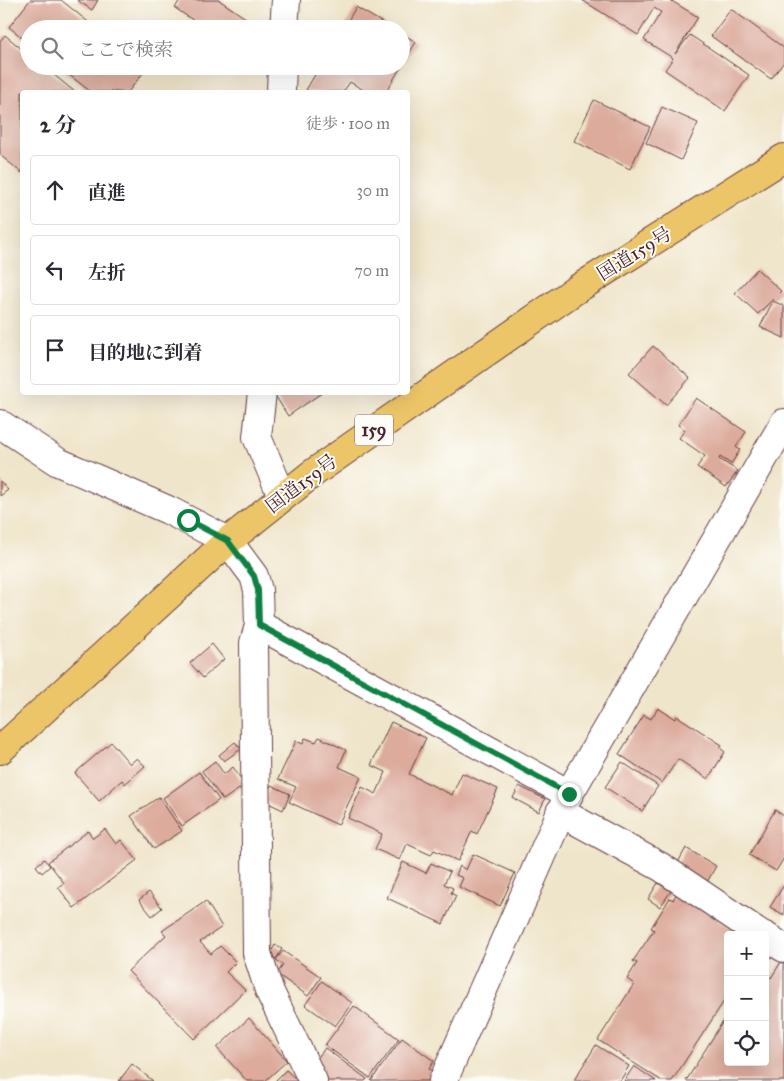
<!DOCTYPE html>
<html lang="ja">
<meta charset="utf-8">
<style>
body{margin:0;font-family:"IM FELL Great Primer","Noto Serif JP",serif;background:#f7f7f7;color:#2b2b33}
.controls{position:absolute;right:15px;bottom:15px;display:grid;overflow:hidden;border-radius:5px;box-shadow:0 5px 20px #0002}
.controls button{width:45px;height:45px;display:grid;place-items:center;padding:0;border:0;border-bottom:1px solid #e1e1e2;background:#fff;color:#2b2b33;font:25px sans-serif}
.stop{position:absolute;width:15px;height:15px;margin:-11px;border:4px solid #0b8043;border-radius:50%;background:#fff}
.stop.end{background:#0b8043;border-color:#fff;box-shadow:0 1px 5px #0008}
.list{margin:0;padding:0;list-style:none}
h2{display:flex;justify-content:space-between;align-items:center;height:65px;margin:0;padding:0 20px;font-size:21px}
h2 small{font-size:16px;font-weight:400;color:#7c7c81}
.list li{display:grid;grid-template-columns:32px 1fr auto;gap:15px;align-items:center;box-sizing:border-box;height:70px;margin:0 10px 10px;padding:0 10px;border:1px solid #e1e1e2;border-radius:5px}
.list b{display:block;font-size:19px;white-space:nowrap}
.list em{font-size:16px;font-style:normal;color:#7c7c81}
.icon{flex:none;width:28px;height:28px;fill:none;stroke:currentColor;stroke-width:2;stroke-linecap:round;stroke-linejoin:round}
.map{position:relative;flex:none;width:784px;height:1081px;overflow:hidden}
.search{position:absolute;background:#fff;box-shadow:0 5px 20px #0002;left:20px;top:20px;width:390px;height:55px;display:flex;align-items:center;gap:12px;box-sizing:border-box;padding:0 18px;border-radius:28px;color:#7c7c81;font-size:19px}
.panel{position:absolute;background:#fff;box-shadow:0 5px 20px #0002;left:20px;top:90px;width:390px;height:305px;border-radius:5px}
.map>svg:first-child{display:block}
.building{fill:#dcab9c}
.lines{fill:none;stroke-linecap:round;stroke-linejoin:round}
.minor-casing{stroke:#633d43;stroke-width:30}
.highway-casing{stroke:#633d43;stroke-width:30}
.minor{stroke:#fff;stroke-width:28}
.highway{stroke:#edc569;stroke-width:28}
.route{stroke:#0b8043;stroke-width:6}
.labels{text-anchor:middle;stroke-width:4;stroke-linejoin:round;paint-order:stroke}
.shield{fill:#fdfcf7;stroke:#806168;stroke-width:1}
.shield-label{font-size:18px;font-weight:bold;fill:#4a1f2b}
.street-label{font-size:19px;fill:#4a1f2b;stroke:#fdfcf7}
</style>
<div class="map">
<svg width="784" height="1081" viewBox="0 0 784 1081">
<rect width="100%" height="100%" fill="#fdfcf7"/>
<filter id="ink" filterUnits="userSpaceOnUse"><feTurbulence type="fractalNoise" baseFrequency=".02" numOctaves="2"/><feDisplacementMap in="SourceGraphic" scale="10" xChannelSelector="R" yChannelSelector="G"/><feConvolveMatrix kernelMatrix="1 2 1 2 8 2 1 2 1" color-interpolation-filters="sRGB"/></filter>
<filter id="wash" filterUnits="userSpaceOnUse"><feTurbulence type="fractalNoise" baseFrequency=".0096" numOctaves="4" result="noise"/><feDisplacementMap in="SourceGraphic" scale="20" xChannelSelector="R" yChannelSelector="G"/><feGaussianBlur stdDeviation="1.12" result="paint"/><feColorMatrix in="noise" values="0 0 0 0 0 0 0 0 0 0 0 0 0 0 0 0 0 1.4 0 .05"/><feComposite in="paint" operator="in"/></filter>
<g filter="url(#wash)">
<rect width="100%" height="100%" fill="#efe5ca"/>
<g id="blocks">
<g class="building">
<path d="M30,0h31l36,29h-68v14l-20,-16z"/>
<path d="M77,0h21l-6,10z"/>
<path d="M180,0h39l28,19 -7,10h-34l-31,-21z"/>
<path d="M582,0h88l28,17 -23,37 15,-19 59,40 -24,36 -60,-41 8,-12 -29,-18 17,-28 -7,-4 -16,27z"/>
<path d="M356,7l37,22h-50z"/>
<path d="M731,9l53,39v14l-13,17 -60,-43z"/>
<path d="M401,33l15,9 -30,50h-19l-17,-10 -7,10h-33l-4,-2 14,-24h81z"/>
<path d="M5,35l24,20v11h14l32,26h-53v81l-22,-18v-114z"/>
<path d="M58,66h87l2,2 -19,24h-37z"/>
<path d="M594,100l56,27 -20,42 -56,-28z"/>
<path d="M662,107l36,16 -17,37 -35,-17z"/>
<path d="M757,269l24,22 -23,23 -23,-21z"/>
<path d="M773,301l11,5v32l-24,-11z"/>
<path d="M653,346l37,32 -24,27 -37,-32z"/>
<path d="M273,392h50l-35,24z"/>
<path d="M696,398l50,34 -10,15 4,3 -9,14 -11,-7 -1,2 19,12 -12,16 -29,-20 8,-11 -26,-18 6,-8 -7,-5z"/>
<path d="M0,481l8,9 -8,6z"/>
<path d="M212,644l12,15 -21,19 -13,-15z"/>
<path d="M658,708l17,11 2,-3 45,29 -2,3 5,4 -17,27 -30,-20 -16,24 -43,-29 25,-39 7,4z"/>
<path d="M391,722l35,16 -17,36 43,21 10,-22 36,16 -21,45 -5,-3 -14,30 -24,-11 -3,5 -24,-11 -7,16 -25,-11 7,-15 -34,-16 14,-31 14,7 10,-22 -15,-7z"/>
<path d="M319,737l27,13 -7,17 22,10 -23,48 -49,-23 7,-15 -18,-8 18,-38 7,3 2,-6 11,4z"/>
<path d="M111,742l19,22 7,-6 8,8 -20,18 -3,-4 -23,21 -24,-28z"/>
<path d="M235,742l6,7 -17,12 -5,-6z"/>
<path d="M215,761l9,13 9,-7 12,18 -22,15 -21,-29z"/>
<path d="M622,762l36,24 -16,25 -37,-24z"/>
<path d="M199,772l20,28 -37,26 -19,-28z"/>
<path d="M271,785l19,9 -7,16 -19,-9z"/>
<path d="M519,786l26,13 -6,13 -26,-14z"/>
<path d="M159,797l23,34 -28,18 -23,-33z"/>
<path d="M775,810l9,6v42l-8,13 -27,-16z"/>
<path d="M105,829l11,15 5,-4 16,20 -63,48 -16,-21 6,-4 -16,-21 40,-31 5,7z"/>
<path d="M686,848l30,18 -10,18 -30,-18z"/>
<path d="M473,854l42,19 -15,33 -41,-19 4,-9 -7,-3 4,-9 6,4z"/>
<path d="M44,859l6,7 -8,7 -6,-7z"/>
<path d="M403,862l23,11 5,-10 19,9 -6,12 9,4 -2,5 5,3 -13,28 -56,-26z"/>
<path d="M658,883l13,8 -11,16 -12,-8z"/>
<path d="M784,885v30l-14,-8z"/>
<path d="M149,892l13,16 -10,8 -13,-16z"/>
<path d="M677,893l65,42h-14v60l-56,86h-10l-64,-41 36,-56 -7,-5 10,-16 -4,-2 21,-31 -3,-2 19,-30 3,2z"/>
<path d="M206,901l16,26 -22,15 11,12 9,-8 16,16 -10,10 19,18 -51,49 -66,-68 38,-36 -4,-4z"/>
<path d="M275,945l7,4 -6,10 -7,-4z"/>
<path d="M283,951l38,26 -13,19 -31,-22 6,-9 -7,-5z"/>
<path d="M781,962l3,2v117h-98l42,-68v49h37v-88l6,4z"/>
<path d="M322,981l30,22 -17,23 -30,-21z"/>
<path d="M354,1006l45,33 -29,39 -45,-33z"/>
<path d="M249,1018l38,43 -22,20h-18l-30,-33z"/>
<path d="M402,1038l32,23 -5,8 5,3 -6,9h-57z"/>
<path d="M596,1045l33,21 -9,15 -46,-1z"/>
<path d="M325,1048l42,31 -2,2h-38l-13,-18z"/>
<path d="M132,1064l21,17h-34z"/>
<path d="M634,1066l22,15h-32z"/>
<path d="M286,1070l12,11h-23z"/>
</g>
</g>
</g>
<g filter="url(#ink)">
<use href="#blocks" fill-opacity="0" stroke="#633d43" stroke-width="1"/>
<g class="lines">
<defs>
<g id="minor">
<path d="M284,29l2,-29"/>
<path d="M281,92l1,-26"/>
<path d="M262,392l-5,45 25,59"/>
<path d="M0,424l58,38 110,48 60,31 26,35 4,14 1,35 -5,18 3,310 12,37 44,91"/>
<path d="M259,625l310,169"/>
<path d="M560,812l101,55 101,68"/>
<path d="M765,936l19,12"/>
<path d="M443,1081l126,-287 215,-371"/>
</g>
<path id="highway" d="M0,750l228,-209 85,-68 261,-182 210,-133"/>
</defs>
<use href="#minor" class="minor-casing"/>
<use href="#highway" class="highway-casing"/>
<use href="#minor" class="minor"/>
<use href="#highway" class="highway"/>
</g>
</g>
<g class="lines" filter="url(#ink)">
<path class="route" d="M188,520l40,21 26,35 4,14 1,35 310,169"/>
</g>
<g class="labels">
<rect class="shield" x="355" y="414.5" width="38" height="31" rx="4"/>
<g class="shield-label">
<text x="374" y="436">159</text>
</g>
<g class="street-label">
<text transform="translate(634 253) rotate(-32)" y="7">国道159号</text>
<text transform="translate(301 483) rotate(-37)" y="7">国道159号</text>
</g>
</g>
</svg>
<div class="controls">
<button>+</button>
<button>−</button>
<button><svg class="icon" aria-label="locate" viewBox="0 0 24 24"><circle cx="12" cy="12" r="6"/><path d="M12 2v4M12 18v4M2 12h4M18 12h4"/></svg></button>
</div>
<div class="stop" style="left:188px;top:520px"></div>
<div class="stop end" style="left:569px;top:794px"></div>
<div class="search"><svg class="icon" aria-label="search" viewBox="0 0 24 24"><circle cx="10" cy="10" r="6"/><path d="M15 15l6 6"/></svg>ここで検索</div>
<section class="panel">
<h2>2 分<small>徒歩 · 100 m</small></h2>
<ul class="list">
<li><svg class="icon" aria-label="ahead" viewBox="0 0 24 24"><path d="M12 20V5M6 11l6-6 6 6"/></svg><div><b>直進</b></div><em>30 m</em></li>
<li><svg class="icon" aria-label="left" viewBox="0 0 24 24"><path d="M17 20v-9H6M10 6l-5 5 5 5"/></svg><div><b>左折</b></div><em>70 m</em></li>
<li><svg class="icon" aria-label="arrive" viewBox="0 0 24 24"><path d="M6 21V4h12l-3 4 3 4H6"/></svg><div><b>目的地に到着</b></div></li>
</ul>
</section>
</div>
